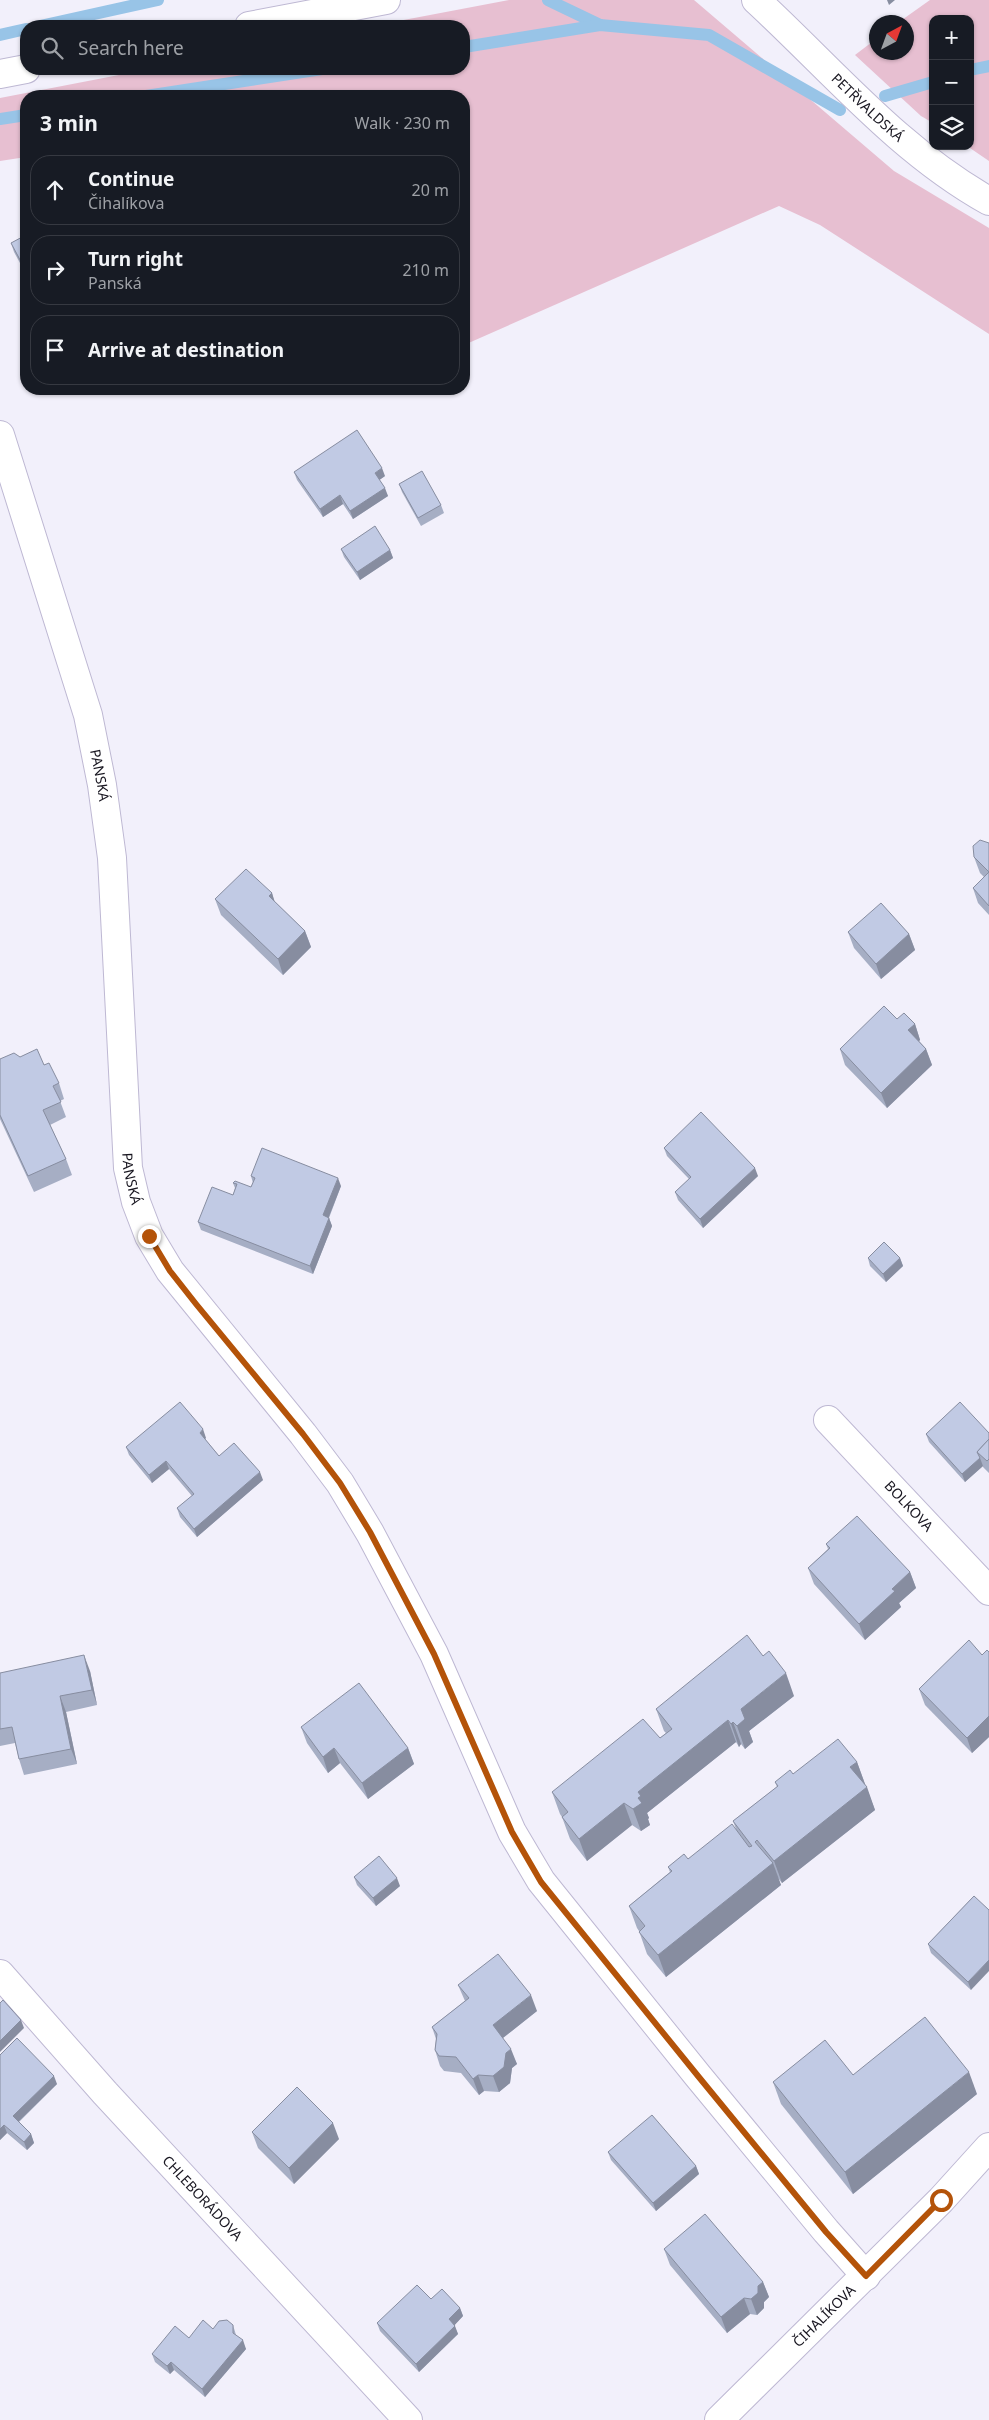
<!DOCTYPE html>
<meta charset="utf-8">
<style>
body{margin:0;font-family:"Noto Sans",sans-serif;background:#242831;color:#f1f3f6}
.controls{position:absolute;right:15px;top:15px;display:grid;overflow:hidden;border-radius:10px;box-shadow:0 1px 4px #0004}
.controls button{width:45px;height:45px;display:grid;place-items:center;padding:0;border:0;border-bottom:1px solid #363941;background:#171b24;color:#f1f3f6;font:25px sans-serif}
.compass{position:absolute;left:869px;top:15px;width:45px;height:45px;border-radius:50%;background:#171b24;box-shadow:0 1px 4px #0004;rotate:41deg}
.stop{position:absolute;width:15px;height:15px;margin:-11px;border:4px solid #b45309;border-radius:50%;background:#fff}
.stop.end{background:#b45309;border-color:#fff;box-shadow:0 1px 5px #0008}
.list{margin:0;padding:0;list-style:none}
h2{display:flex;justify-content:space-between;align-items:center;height:65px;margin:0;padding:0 20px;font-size:21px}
h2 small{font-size:16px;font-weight:400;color:#9ea1a6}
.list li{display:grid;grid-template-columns:32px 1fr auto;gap:15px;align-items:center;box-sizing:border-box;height:70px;margin:0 10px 10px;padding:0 10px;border:1px solid #363941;border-radius:20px}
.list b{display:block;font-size:19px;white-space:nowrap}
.list p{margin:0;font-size:16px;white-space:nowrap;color:#9ea1a6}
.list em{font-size:16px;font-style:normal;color:#9ea1a6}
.icon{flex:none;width:28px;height:28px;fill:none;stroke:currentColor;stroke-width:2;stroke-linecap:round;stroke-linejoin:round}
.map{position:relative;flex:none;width:989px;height:2420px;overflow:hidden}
.search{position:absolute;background:#171b24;box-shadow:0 1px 4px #0004;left:20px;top:20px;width:450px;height:55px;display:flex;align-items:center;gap:12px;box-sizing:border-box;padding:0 18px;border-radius:20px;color:#9ea1a6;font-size:19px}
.panel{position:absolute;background:#171b24;box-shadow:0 1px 4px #0004;left:20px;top:90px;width:450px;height:305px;border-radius:20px}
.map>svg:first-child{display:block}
.green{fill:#e7bfd1}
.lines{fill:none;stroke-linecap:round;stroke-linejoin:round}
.stream{stroke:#98c4e7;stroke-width:12}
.minor-casing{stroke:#beb8d3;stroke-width:30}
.minor{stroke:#fff;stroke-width:28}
.wall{fill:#a6aec4}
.shaded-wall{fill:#878da0}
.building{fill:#c1cae4;stroke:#878da0}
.route{stroke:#b45309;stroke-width:6}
.labels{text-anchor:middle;stroke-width:4;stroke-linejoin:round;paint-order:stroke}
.street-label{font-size:14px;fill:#181620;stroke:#fff}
</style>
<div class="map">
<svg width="989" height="2420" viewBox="0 0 989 2420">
<rect width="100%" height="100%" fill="#f2f0fb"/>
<g class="green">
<path d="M509,0h185l200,171 95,57v106l-169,-109 -41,-19 -315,139v-249h-438v61l-26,4v-63l150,-29h314v-43h-92z"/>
<path d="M930,0h59v161l-22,-15h3v-127h-37v104l-12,-7 -66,-61 21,-16v13h30v-30h-7z"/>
</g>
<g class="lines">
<g class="stream">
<path d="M548,0l52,25"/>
<path d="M40,26l118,-26"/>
<path d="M0,35l26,-6"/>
<path d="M464,47l136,-22 109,10 131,75"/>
<path d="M970,70l19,-4"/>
<path d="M146,96l176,-27"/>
<path d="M885,96l48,-14"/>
<path d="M0,119l26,-4"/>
</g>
<defs>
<g id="minor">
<path id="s1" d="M756,0c75,69 143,151 233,201"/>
<path d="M249,26l137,-26"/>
<path d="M0,74l26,-5"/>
<path id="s2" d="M0,435l88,280 14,70 10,73 16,310 8,34 13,34 21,35 133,163 37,49 30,50 64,121 78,178 29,49 157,195 128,155 40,45"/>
<path id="s3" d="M828,1420l161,171"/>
<path id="s4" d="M0,1974l105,119 303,327"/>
<path id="s5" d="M719,2420l222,-220 48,-53"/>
</g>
</defs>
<use href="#minor" class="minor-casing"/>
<use href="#minor" class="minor"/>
</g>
<g class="wall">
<path d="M26,235v39l-12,-22 -3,-9z"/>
<path d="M294,472l91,4 -6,4 9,16 -35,23 -10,-15 -20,13 -26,-37z"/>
<path d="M399,484l42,21 3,8 -23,13 -19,-34z"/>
<path d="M341,549l49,1 3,8 -33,22 -16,-23z"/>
<path d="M989,843v72l-11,-12 -5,-15 11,-11 -4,-4 -6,-16z"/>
<path d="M272,893l2,8 31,30 6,16 -28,28 -62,-60 -6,-16z"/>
<path d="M848,932l61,2 6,16 -34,29 -27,-31z"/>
<path d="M897,1019l18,5 5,16 -1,1 7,8 6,16 -45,43 -42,-43 -5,-16z"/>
<path d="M0,1059l44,6 15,18 5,16 -4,2 6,16 -16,8 16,34 6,16 -38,17 -34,-73z"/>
<path d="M664,1148l94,28 -55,52 -25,-28 -3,-8 14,-13 -22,-23z"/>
<path d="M251,1176l90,10 -12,32 3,8 -19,48 -112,-44 -3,-8 35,-27 2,-7 -2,-5 18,4 2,-4z"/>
<path d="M868,1258h32l3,8 -17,16 -16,-16z"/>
<path d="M989,1433v40l-6,-6v-1l-18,16 -36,-40 -3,-8z"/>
<path d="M206,1438l-1,1 14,17 44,24 -66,57 -17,-20 -3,-9 15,-12 -23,-27 -17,14 -23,-28 -3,-8z"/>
<path d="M826,1544l84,28 6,16 -17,15 2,4 -36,33 -51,-56 -6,-16 20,-19z"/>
<path d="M989,1652v85l-17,16 -47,-48 -6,-16 63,-34z"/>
<path d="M90,1671l7,34 -31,7 11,52 -53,11 -5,-16 -4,-16 -15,3v-73z"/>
<path d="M794,1696l-45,35 4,11 -8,7 -4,-5 -2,3 -3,-5 -89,71 2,5 -1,1 2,6 -9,6 -9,-6 -45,36 -17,-22 -8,-22 -2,-3 -8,-22 108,-54 6,-5 -2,-2 -8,-22z"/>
<path d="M301,1727l107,21 6,16 -46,35 -28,-36 -12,10 -21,-30z"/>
<path d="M857,1762l8,22 10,26 -93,73 -4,-5 3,7 -115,92 -19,-23 -8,-23 -2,-3 -8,-22 41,-34 -2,-5 20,-8 48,-30 -3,-8 44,-34 -2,-5 18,-8z"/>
<path d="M354,1877l46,9 -24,20 -19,-21z"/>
<path d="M974,1896l-3,94 -40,-37 -3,-9z"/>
<path d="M458,1985l79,26 -34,27 14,26 -5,4 -2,15 -11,9 -15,-1 -5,4 -18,-22 -17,-2 -4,-5 -5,-16 1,-11 -4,-12 33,-26z"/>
<path d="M0,2055l57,29 -38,38 12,12 3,9 -7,7 -20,-17 -7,7z"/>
<path d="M853,2075l124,19 -124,100 -72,-90 -8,-22z"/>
<path d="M252,2132l87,7 -45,45 -36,-36z"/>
<path d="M608,2152l88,14 3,8 -43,37 -45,-51z"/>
<path d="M664,2249l99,33 6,15 -5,5v6l-7,7 -7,-1 -23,19 -57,-68z"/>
<path d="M431,2299l29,9 3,8 -9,9 4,9 -39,38 -39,-41 -3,-8z"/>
<path d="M233,2325l3,10 10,14 -41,48 -31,-27 -4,4 -15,-12 -3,-8 61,-25z"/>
</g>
<g class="shaded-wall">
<path d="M887,0h8l-6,5z"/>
<path d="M382,468l3,8 -7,5 -3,-8z"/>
<path d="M385,488l3,8 -35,23 -3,-8z"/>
<path d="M340,495l3,9 -20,13 -3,-8z"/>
<path d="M390,550l3,8 -33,22 -3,-8z"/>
<path d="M272,893l5,16 -8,-13z"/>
<path d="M305,931l6,16 -28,28 -5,-16z"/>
<path d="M909,934l6,16 -34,29 -5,-15z"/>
<path d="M915,1024l5,16 -6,6 -6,-16z"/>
<path d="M926,1049l6,16 -45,43 -6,-15z"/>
<path d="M755,1168l3,8 -55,52 -3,-9z"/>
<path d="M338,1178l3,8 -15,38 -3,-9z"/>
<path d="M329,1218l3,8 -19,48 -3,-8z"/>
<path d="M900,1258l3,8 -17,16 -3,-8z"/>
<path d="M203,1429l3,9 -3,3 -3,-8z"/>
<path d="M980,1458l3,8 -18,16 -3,-8z"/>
<path d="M166,1461l3,8 -17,14 -3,-8z"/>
<path d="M260,1472l3,8 -66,57 -3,-8z"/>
<path d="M910,1572l6,16 -17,15 2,4 -36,33 -6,-16 33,-35z"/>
<path d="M84,1655l6,16 7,34 -5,-15z"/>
<path d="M786,1673l8,23 -45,35 4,11 -8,7 -8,-23 4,-17z"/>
<path d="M60,1696l6,16 11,52 -6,-15z"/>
<path d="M989,1716v21l-17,16 -5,-15z"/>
<path d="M728,1720l8,22 -89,71 2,5 -1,1 2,6 -9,6 -8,-22 5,-17z"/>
<path d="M733,1722l8,22 -2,3 -8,-23z"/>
<path d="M334,1748l6,15 -12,10 -5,-16z"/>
<path d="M408,1748l6,16 -46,35 -6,-16z"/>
<path d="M857,1762l8,22 -7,5 -8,-22z"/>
<path d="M867,1787l8,23 -93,73 -8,-22z"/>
<path d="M624,1803l8,22 -45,36 -8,-22z"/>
<path d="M773,1863l8,22 -115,92 -8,-22z"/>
<path d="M397,1878l3,8 -24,20 -3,-8z"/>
<path d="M989,1960v11l-18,19 -3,-8z"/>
<path d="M531,1995l6,16 -38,30 -6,-16z"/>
<path d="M21,2020l3,8 -24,24v-11z"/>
<path d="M511,2049l6,15 -5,4 -2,15 -11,9 -6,-16 13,-23z"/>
<path d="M969,2072l8,22 -124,100 -8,-22z"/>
<path d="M478,2075l6,16 -5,4 -6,-16z"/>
<path d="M54,2076l3,8 -41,40 -3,-8z"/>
<path d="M333,2123l6,16 -45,45 -5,-16z"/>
<path d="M4,2125l3,8 -7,7v-11z"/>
<path d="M31,2134l3,9 -7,7 -3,-8z"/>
<path d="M696,2166l3,8 -43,37 -3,-8z"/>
<path d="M763,2282l6,15 -5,5v6l-7,7 -6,-16 7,-13z"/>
<path d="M744,2298l6,16 -23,19 -6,-16z"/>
<path d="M460,2308l3,8 -11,12 -3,-9z"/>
<path d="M455,2326l3,8 -39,38 -3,-8z"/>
<path d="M243,2340l3,9 -41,48 -3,-8z"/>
<path d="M171,2362l3,8 -4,4 -3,-8z"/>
</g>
<g class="building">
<path d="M26,235v36l-15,-28z"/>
<path d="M357,430l25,38 -7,5 10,15 -35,23 -10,-16 -20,14 -26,-37z"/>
<path d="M422,471l19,34 -23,13 -19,-34z"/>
<path d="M375,526l15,24 -33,22 -16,-23z"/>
<path d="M980,840l9,3v63l-16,-18 16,-16 -15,-15 -1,-11z"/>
<path d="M246,869l26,24 -3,3 36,35 -27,28 -63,-60z"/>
<path d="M881,903l28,31 -33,30 -28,-32z"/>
<path d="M884,1006l13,13 7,-6 11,11 -7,6 18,19 -45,44 -41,-44z"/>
<path d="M37,1049l7,16 5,-2 10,20 -6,3 8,16 -18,8 23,49 -38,17 -28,-61v-56l14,-6 6,4z"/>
<path d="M701,1112l54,56 -55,51 -25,-27 16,-15 -27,-29z"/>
<path d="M262,1148l76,30 -15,37 6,3 -19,48 -112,-44 14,-35 21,8 4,-11 -4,-1 2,-2 16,6 4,-9 -4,-2z"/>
<path d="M884,1242l16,16 -17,16 -15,-16z"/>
<path d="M180,1402l23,27 -3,4 19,23 15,-13 26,29 -66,57 -17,-21 17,-14 -28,-33 -17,14 -23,-28z"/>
<path d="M960,1402l29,31v6l-12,13 3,6 -18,16 -36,-40z"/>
<path d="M989,1439v20l-2,2 -10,-9z"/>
<path d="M857,1516l53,56 -18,17 3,2 -36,33 -51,-56 22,-20 -4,-4z"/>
<path d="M747,1635l16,21 6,-5 17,22 -45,36 4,10 -8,7 -4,-4 -2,2 -3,-4 -90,72 3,4 -3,2 4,5 -9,6 -9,-6 -45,36 -17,-22 6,-5 -16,-20 91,-73 17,19 12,-9 -16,-20z"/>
<path d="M969,1640l13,15 5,-5 2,2v64l-22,22 -48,-49z"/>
<path d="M84,1655l8,35 -32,6 11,53 -52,10 -7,-32 -12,2v-56z"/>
<path d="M359,1683l49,65 -46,35 -28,-35 -11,9 -22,-30z"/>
<path d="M838,1739l19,23 -7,5 17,20 -93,74 -17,-21 -2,2 18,21 -115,92 -19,-23 6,-6 -16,-20 43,-35 -4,-4 16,-13 4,5 44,-35 17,23 3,-1 -19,-25 45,-35 -3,-4 15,-12 3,4z"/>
<path d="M379,1856l18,22 -24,20 -19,-21z"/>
<path d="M974,1896l15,14v50l-21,22 -40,-38z"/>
<path d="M498,1954l33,41 -38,30 18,24 -5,4 -2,14 -11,9 -15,-1 -5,4 -17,-22 -17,-1 -4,-6 2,-16 -5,-7 37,-29 -11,-13z"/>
<path d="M3,2000l18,20 -21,21v-38z"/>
<path d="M925,2017l44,55 -124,100 -72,-90 52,-42 28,35z"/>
<path d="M17,2038l37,38 -41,40 18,18 -7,8 -20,-17 -4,4v-74z"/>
<path d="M297,2087l36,36 -44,45 -37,-36z"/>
<path d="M652,2115l44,51 -43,37 -45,-51z"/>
<path d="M705,2214l58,68 -5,4v7l-7,6 -7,-1 -23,19 -57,-68z"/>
<path d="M417,2285l14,14 11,-10 18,19 -11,11 6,7 -39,38 -39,-41z"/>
<path d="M203,2320l10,9 6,-8 8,-1 6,5v8l10,7 -41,49 -31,-27 -4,4 -15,-12 23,-28 14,12z"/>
</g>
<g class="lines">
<path class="route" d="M149,1236l21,35 26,33 107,130 37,49 30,49 64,122 78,178 29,50 157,194 128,156 40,44 75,-76"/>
</g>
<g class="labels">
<g class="street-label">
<text dy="5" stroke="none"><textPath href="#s1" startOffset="155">PETŘVALDSKÁ</textPath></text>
<text dy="5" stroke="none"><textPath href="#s2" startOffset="355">PANSKÁ</textPath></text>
<text dy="5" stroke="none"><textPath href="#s2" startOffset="760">PANSKÁ</textPath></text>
<text dy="5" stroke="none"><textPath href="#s3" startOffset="118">BOLKOVA</textPath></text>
<text dy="5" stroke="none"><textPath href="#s4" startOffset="302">CHLEBORÁDOVA</textPath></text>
<text dy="5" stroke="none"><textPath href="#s5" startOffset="148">ČIHALÍKOVA</textPath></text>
</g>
</g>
</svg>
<div class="controls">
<button>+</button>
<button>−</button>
<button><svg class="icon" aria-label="layers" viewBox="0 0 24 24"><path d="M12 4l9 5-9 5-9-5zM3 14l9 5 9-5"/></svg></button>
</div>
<svg class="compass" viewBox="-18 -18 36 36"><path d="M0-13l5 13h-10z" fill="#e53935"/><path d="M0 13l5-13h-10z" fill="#9ea1a6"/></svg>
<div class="stop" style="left:941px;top:2200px"></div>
<div class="stop end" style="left:149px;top:1236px"></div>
<div class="search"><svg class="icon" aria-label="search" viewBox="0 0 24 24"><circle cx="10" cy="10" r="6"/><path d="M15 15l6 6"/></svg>Search here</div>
<section class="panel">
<h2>3 min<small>Walk · 230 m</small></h2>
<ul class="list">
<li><svg class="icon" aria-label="ahead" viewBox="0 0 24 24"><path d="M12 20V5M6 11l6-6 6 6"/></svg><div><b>Continue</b><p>Čihalíkova</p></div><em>20 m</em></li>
<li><svg class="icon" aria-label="right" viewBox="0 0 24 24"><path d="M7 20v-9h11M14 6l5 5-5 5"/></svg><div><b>Turn right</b><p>Panská</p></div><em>210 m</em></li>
<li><svg class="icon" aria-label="arrive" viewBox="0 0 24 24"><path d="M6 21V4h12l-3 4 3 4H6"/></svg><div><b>Arrive at destination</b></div></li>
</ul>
</section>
</div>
